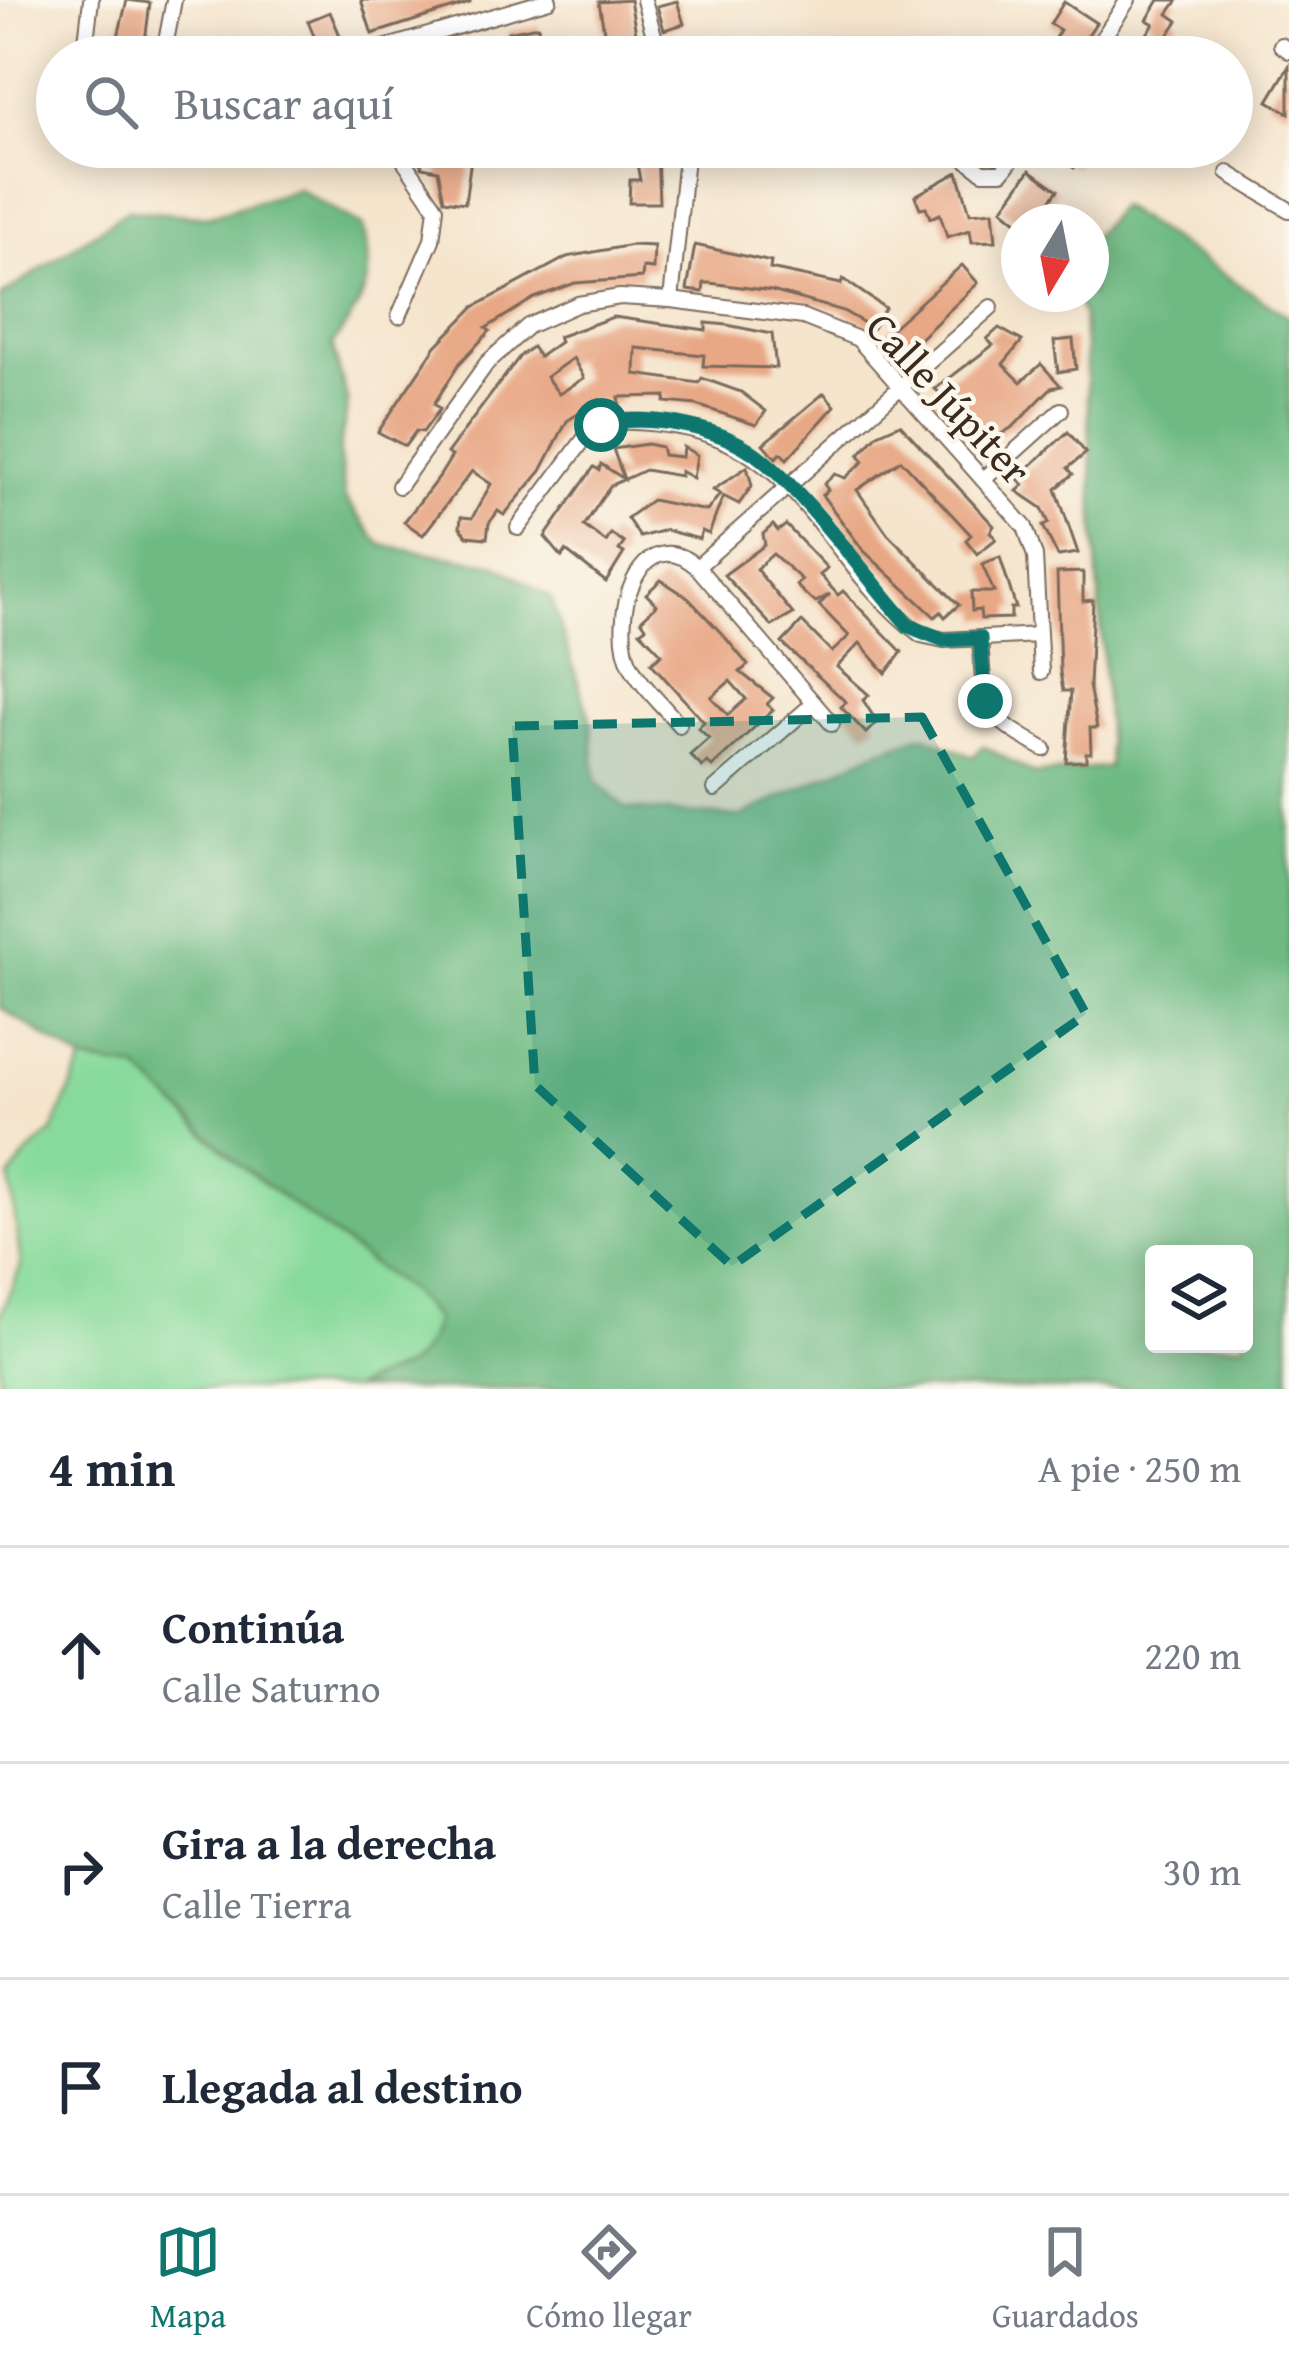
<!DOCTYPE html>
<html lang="es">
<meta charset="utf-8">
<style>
body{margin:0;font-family:"Gentium Book Plus",serif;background:#f2f2f3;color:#1f2937}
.controls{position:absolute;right:36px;bottom:36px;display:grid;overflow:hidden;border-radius:12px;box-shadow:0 6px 30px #0003}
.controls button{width:108px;height:108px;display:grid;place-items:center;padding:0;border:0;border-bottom:3px solid #e0e1e3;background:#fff;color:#1f2937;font:60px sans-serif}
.compass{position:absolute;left:1001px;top:204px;width:108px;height:108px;border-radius:50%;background:#fff;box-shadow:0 6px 30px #0003;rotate:190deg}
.stop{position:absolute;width:36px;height:36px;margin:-27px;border:9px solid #0f766e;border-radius:50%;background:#fff}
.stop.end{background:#0f766e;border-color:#fff;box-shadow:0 3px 12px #0008}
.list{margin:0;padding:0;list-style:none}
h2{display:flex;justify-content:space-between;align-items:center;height:156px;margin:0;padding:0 48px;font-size:51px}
h2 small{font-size:39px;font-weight:400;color:#747a83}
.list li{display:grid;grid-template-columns:78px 1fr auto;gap:36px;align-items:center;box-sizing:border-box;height:216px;padding:0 48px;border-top:3px solid #e0e1e3}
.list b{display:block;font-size:45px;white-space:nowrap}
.list p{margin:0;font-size:39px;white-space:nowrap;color:#747a83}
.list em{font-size:39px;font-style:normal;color:#747a83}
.icon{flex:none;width:66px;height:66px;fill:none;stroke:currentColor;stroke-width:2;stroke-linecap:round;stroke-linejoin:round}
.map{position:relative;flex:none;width:1289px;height:1389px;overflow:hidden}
.search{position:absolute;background:#fff;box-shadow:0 6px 30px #0003;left:36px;right:36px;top:36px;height:132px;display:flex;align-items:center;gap:30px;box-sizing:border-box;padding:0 42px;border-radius:66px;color:#747a83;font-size:45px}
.sheet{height:804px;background:#fff}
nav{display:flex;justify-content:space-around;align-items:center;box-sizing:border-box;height:168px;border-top:3px solid #e0e1e3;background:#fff;font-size:33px;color:#747a83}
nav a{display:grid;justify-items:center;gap:6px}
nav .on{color:#0f766e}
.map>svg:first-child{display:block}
.green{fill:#88da9b;stroke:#62825c;stroke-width:3}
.forest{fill:#6eba83;stroke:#547250;stroke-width:3;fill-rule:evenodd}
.building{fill:#e8a785;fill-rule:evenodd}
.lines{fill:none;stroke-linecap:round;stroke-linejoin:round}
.street-casing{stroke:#7c6b5b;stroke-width:18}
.street{stroke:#fff;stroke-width:14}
.route{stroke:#0f766e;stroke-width:15}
.marked{fill:#0f766e;fill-opacity:0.2;stroke:#0f766e;stroke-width:9;stroke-dasharray:24 15;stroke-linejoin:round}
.labels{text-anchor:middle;stroke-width:9;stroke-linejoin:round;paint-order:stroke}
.street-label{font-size:42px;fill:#3b2a1e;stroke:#fbf7ec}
</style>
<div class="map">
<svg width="1289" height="1389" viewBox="0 0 1289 1389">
<rect width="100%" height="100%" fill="#fbf7ec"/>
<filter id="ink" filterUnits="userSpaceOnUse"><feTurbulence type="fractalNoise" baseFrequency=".00833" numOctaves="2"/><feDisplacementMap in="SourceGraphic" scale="24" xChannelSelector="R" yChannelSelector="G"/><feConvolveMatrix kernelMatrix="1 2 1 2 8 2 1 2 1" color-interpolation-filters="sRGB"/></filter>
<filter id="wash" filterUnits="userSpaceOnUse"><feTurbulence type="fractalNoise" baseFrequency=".004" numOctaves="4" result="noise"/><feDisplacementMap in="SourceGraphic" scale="48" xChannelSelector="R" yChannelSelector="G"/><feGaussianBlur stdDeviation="2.7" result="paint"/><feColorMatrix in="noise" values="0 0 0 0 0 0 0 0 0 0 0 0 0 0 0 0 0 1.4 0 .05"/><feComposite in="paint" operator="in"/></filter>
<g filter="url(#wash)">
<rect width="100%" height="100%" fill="#f5e5cd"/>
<path class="green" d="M83,1061l54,8 103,96 170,127 27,29c-21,56 -39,44 -84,68h-353v-74l21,-49 -11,-88 15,-22 27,-24z"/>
<path class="forest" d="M298,189l65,38c13,56 1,73 -31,118l16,58 -9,48 6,48 36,46 114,19 56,34 40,124 5,59 30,28 114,8 131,-63 52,-19 50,22 10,-11 51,28 75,-7 -26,-450 -9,-23h17v-55l28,-33 170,111v1072h-936c44,-24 65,-12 83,-69l-26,-28 -170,-127 -103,-96 -54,-8 -83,-54v-710l128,-87 79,7zM1154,1254h90v90h-90z"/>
<g id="blocks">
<g class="building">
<path d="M127,0l23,3 -7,54h-30z"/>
<path d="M361,0h109v3l-98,31z"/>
<path d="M630,0l6,33 -30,10 -7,-41z"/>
<path d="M1159,0h19l-10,14 10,7 -15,22 8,6 -5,8h-50l-8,-6 9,-12 17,13 20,-28 -7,-4z"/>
<path d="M677,1l7,23 -20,6 -7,-24z"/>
<path d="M1064,2l32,21 -23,34h-30l17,-27 -10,-6z"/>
<path d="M330,12l11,26 -21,13 -12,-30z"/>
<path d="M538,26l6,30 -31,1 -5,-25z"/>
<path d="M477,43l3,14h-47v-6z"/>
<path d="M1289,66v47l-21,-12z"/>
<path d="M417,147l55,4 -7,52 -21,-3 -6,-30 -16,-3z"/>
<path d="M1040,147h47l-13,21z"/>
<path d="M657,149l2,54h-30l1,-23h10l-5,-27z"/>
<path d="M1030,170l28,20 -14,19 -4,-3 -12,16h-10l-16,-13z"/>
<path d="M958,172l12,41 23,-2 3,30 -24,1 -2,-12 -23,7 -7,-23 -10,4 -4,-11 -6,1 -5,-12z"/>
<path d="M632,245l22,1 -1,23 -10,-1 -1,10 -67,5 -41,15 -48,30 4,3 -30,32 -26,41 6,5 -17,23 -7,-1 -11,15 -27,-14 58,-86 38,-39 93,-50z"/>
<path d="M695,245l76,17 -1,7 71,15 2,-5 42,29 -12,20 -30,-17 -71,-20 -62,-8h-6l-1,9 -16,-2z"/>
<path d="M962,265l16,18 -70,67 -5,-6 -6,6 -14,-14z"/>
<path d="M613,317l93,13v-7l21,2 45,9 4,34 -73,-2 1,-11 -68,-7 -1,26 64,9 3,-5 39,14 25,19 -10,14 -59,-20 -32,-3 1,-6 -47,1 1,6 -19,2 -2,-5 -32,21 -26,50 -37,44 -6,-4 -9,12 -2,15 -20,-2 -7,-9 1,-10 11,1 19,-34 -19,-13 -49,64 -19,-13 35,-45 13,-21 -5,-3 73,-97 12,-9 7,10 21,-15 -2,-5zM573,358l11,20 -25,16 -13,-17z"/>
<path d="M999,328l23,13 -19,23 18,18 20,-18 20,22 -10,2 -37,38 -38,24 -17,-18 11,-10 -18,-16 -5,5 -12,-12 6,-5 -6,-5 58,-44 -6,-6z"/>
<path d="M1073,339l3,30 -18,3 -4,-31z"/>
<path d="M824,393l11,13 -48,53 -6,-6 -5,5 -13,-14z"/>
<path d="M900,424l94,102 -4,6 6,7 -19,15 -11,-14 5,-5 -70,-75 -44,30 31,44 71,71 -14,12 -4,-5 -6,5 -72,-67 -41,-55 6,-5 -4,-6 11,-10 10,4 19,-17 -5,-6 19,-21z"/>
<path d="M1068,432l18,21 -18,15 5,6 -17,15 22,64 -20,3 -15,-30 6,-3 -7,-15 -25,-17 7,-6 -7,-7z"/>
<path d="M647,444l14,3 2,8 19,2 1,-10 14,8 -4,23 -13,-7v5l-35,-6 -35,16 -26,40 22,16 5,-8 13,9 -5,7 5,3 -18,29 -40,-31 -4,6 -17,-20 49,-70 5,3 2,-6 23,15 -11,-30z"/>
<path d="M747,467l5,19 -13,18 -16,-8 -14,38 -7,-3 -3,8 -34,-9 -25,7 -13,-19 25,-18 55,11 13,-17 -7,-4z"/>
<path d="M773,525l5,6 8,-6 41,43 -7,7 18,20 5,-4 59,61 -16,21 -26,-30 -23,24 32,28 -6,5 14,22 -11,11 -25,-26 5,-5 -64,-59 20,-21 30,30 17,-16 -30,-31 11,-11 -14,8 -9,-6 -11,-11 6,-5 -29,-26 -17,15 37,45 -21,12 -48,-51 41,-30 -2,-11z"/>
<path d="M1000,557l16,51h-5v10l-30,1 -1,-9 -8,1 -1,-19h23l-12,-28z"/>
<path d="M1083,572v29l10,-1 -4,86 8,42h-7l1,25h-5v8l-20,1 5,-71h-8l-3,-19 -3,-99z"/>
<path d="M661,580l26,17 37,39 24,29 -8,7 33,26 -6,6 6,6 -61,57 -5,-5 -5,5 -12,-12 19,-17 -11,-10 6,-6 -53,-59 11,-9 -22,-23 6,-4 -5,-7 16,-15 -11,-11zM730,681l16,18 -18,16 -17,-18z"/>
</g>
</g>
</g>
<g filter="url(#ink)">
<use href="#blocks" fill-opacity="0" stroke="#7c6b5b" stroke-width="3"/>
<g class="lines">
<defs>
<g id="street">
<path d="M644,0l16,57"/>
<path d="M1281,45l8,6"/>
<path d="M84,57l7,-57"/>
<path d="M163,57l11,-57"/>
<path d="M353,57l196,-57"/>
<path d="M1090,57l38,-57"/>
<path d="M395,147l41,61 -4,32 -33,76"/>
<path d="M687,147h31"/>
<path d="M950,147l33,25h19l19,-25"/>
<path d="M1228,173l61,37"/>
<path d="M671,300l16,-152"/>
<path d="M983,480l78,-70"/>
<path d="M399,486l88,-123 41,-37 50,-22 42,-7 51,3 132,17 55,22 167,188 10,29 6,116"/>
<path d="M518,528l70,-94c24,-16 43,-13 71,-10 143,14 163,137 262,211l23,5 95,-5"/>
<path d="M697,567l294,-260"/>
<path d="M980,638c5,71 0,75 64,111"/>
<path d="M679,725c-15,-19 -37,-38 -48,-59 -23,-45 8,-149 66,-99l135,157"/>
<path d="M715,789l99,-86"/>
</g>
</defs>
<use href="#street" class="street-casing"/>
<use href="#street" class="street"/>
</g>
</g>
<g class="lines" filter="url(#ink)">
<path class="route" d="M601,425c44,-12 115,1 153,28 47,34 114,126 155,173l35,14 36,-2 5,63"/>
</g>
<path class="marked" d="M922,717l164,297 -354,252 -197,-181 -23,-359z"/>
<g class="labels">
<g class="street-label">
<text transform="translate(949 398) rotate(47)" y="15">Calle Júpiter</text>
</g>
</g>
</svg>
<div class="controls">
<button><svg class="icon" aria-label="layers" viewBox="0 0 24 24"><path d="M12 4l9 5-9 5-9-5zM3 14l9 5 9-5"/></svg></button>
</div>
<svg class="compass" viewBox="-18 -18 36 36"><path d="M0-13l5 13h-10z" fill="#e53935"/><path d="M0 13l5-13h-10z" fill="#747a83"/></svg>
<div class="stop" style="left:601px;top:425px"></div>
<div class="stop end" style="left:985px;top:701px"></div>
<div class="search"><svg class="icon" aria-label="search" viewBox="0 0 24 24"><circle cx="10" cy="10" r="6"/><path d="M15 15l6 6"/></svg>Buscar aquí</div>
</div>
<section class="sheet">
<h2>4 min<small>A pie · 250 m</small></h2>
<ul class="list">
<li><svg class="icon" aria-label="ahead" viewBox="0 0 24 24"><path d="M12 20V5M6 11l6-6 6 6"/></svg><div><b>Continúa</b><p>Calle Saturno</p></div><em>220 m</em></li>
<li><svg class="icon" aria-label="right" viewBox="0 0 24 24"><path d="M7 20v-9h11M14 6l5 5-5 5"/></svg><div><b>Gira a la derecha</b><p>Calle Tierra</p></div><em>30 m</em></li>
<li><svg class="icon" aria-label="arrive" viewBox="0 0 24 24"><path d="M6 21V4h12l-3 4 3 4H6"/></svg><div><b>Llegada al destino</b></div></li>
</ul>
</section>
<nav>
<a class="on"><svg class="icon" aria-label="map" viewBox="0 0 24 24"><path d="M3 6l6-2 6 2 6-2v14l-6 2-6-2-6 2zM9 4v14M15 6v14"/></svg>Mapa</a>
<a><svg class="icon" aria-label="directions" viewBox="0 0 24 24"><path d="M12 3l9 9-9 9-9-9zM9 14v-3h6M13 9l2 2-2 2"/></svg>Cómo llegar</a>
<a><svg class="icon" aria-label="saved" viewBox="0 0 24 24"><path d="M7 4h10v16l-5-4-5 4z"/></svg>Guardados</a>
</nav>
